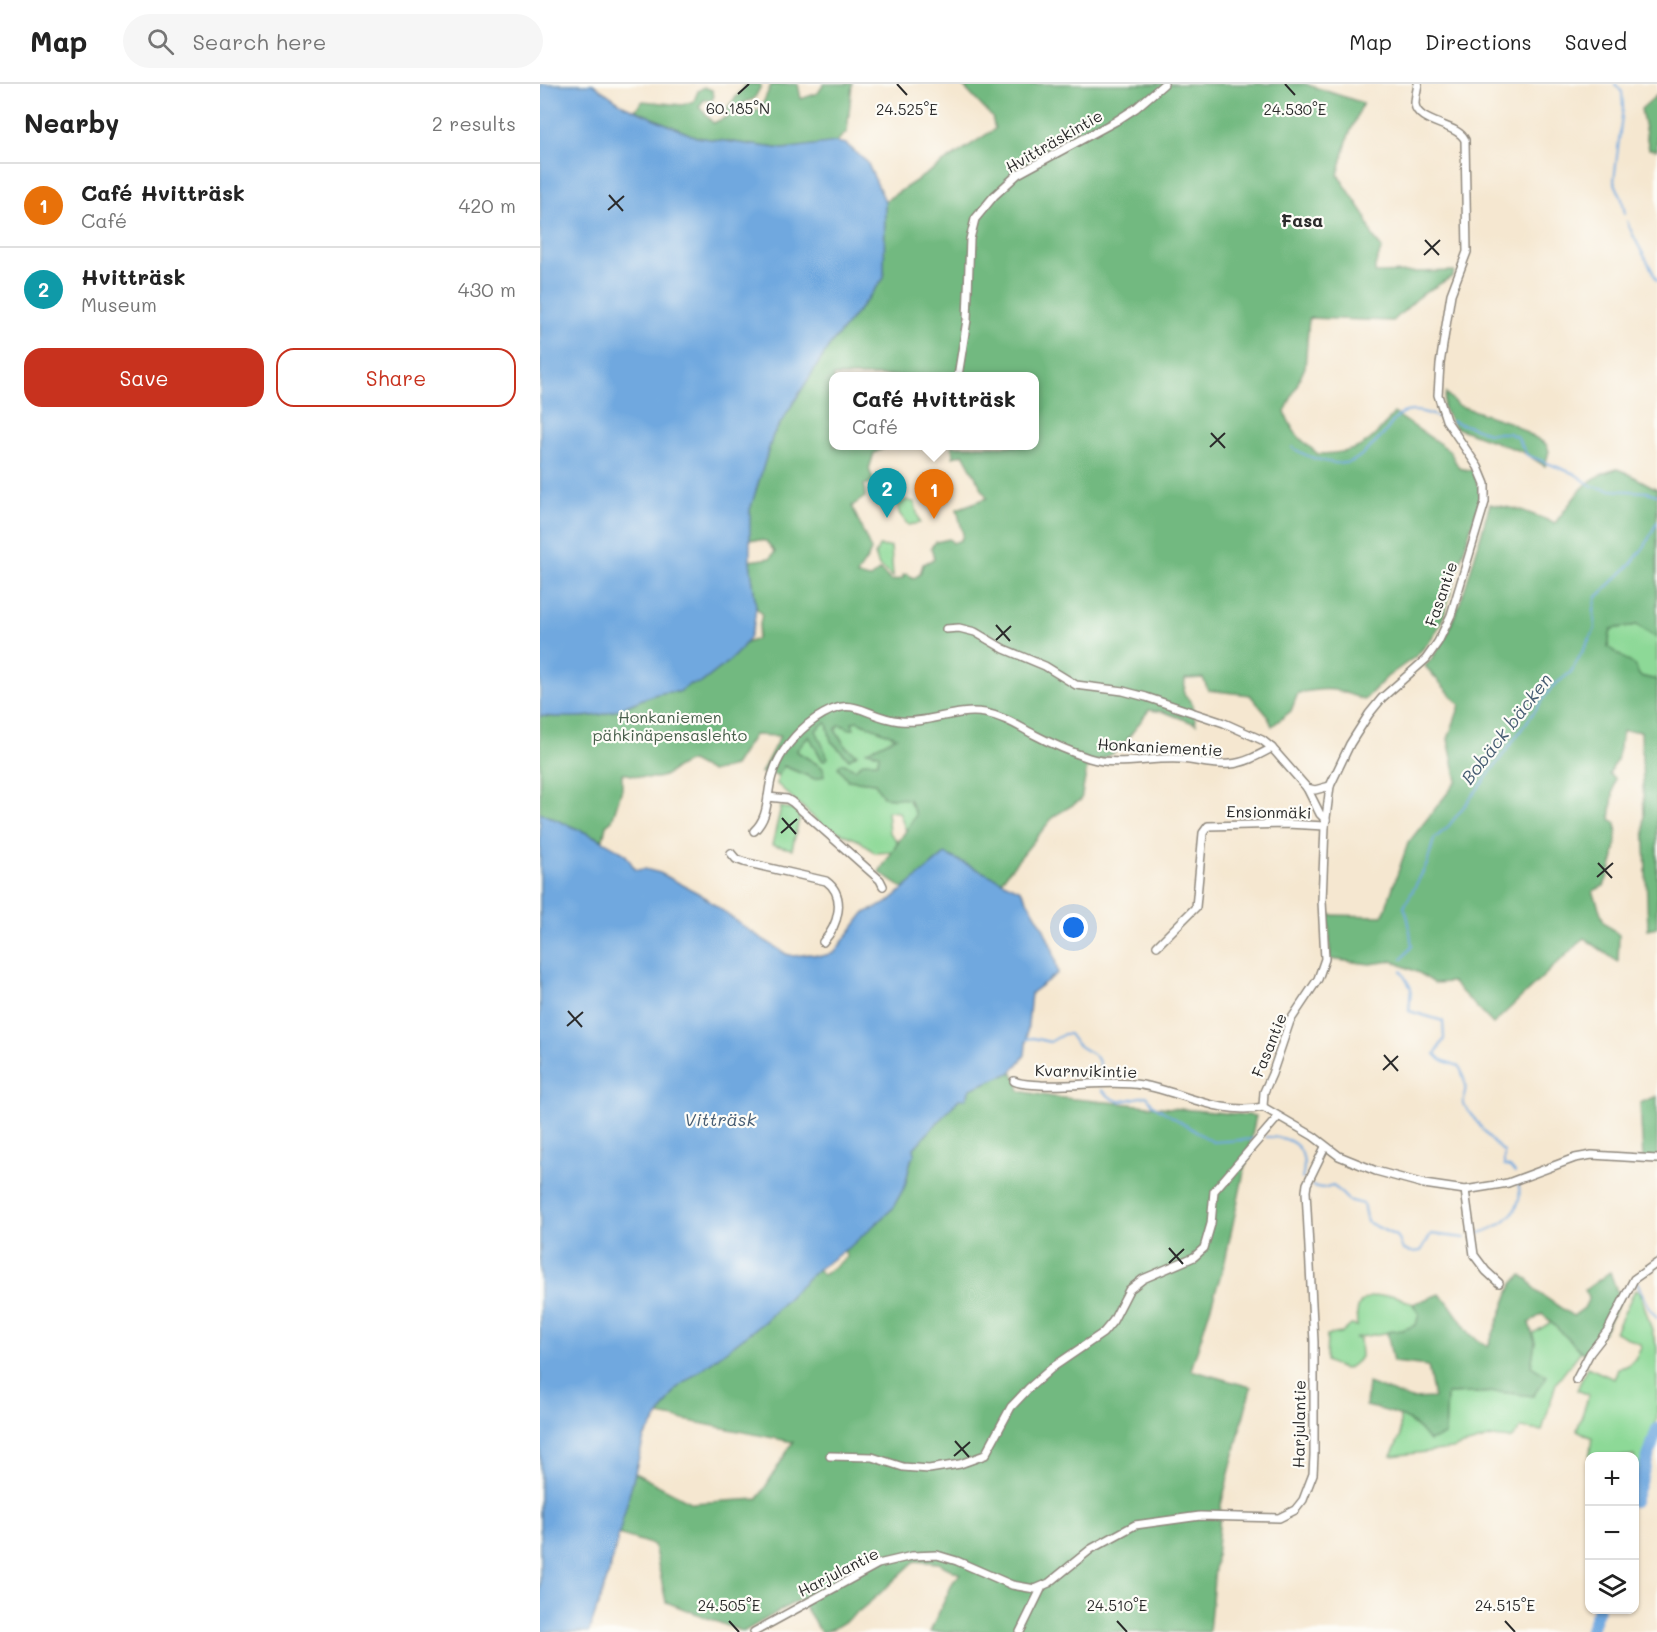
<!DOCTYPE html>
<meta charset="utf-8">
<style>
body{margin:0;font-family:Mali,sans-serif;background:#f6f6f6;color:#222}
.controls{position:absolute;right:18px;bottom:18px;display:grid;overflow:hidden;border-radius:12px;box-shadow:0 2px 4px #0004}
.controls button{width:54px;height:54px;display:grid;place-items:center;padding:0;border:0;border-bottom:2px solid #e0e0e0;background:#fff;color:#222;font:30px sans-serif}
.you{position:absolute;left:534px;top:844px;width:21px;height:21px;margin:-15px;border:4px solid #fff;border-radius:50%;background:#1a73e8;box-shadow:0 0 0 9px #1a73e833}
.badge{display:grid;place-items:center;width:39px;height:39px;border-radius:50%;background:#c8321e;color:#fff;font-size:20px;font-weight:700}
.pin{position:absolute;translate:-50% -50px;filter:drop-shadow(0 2px 3px #0008)}
.pin::after{content:'';position:absolute;top:32px;width:21px;height:18px;background:inherit;clip-path:polygon(0 0,100% 0,50% 100%)}
.popup{position:absolute;left:289px;top:288px;width:210px;height:78px;box-sizing:border-box;display:grid;place-content:center;border-radius:12px;background:#fff;filter:drop-shadow(0 2px 4px #0005);font-size:20px;white-space:nowrap;color:#767676}
.popup b{font-size:22px;color:#222}
.popup::after{content:'';position:absolute;left:50%;top:100%;margin-left:-12px;border:12px solid transparent;border-top-color:#fff}
.list{margin:0;padding:0;list-style:none}
h2{display:flex;justify-content:space-between;align-items:center;height:78px;margin:0;padding:0 24px;font-size:26px}
h2 small{font-size:20px;font-weight:400;color:#767676}
.list li{display:grid;grid-template-columns:39px 1fr auto;gap:18px;align-items:center;box-sizing:border-box;height:84px;padding:0 24px;border-top:2px solid #e0e0e0}
.list b{display:block;font-size:22px;white-space:nowrap}
.list p{margin:0;font-size:20px;white-space:nowrap;color:#767676}
.list em{font-size:20px;font-style:normal;color:#767676}
.actions{display:flex;gap:12px;padding:18px 24px}
.actions a{flex:1;padding:14px 0;border:2px solid #c8321e;border-radius:18px;text-align:center;font-size:21px;color:#c8321e}
.actions .main{background:#c8321e;color:#fff}
.icon{flex:none;width:33px;height:33px;fill:none;stroke:currentColor;stroke-width:2;stroke-linecap:round;stroke-linejoin:round}
.map{position:relative;flex:none;width:1117px;height:1548px;overflow:hidden}
header{display:flex;align-items:center;gap:36px;box-sizing:border-box;height:84px;padding:0 30px;background:#fff;border-bottom:2px solid #e0e0e0}
header strong{font-size:28px}
nav{display:flex;gap:33px;margin-inline-start:auto;font-size:21px}
.search{width:420px;height:54px;background:#f6f6f6;display:flex;align-items:center;gap:15px;box-sizing:border-box;padding:0 21px;border-radius:33px;color:#767676;font-size:22px}
main{display:flex}
aside{flex:1;background:#fff}
.map>svg:first-child{display:block}
.green{fill:#8dd997;stroke:#5c8261;stroke-width:1.5}
.forest{fill:#72b980;stroke:#4e7256;stroke-width:1.5;fill-rule:evenodd}
.water{fill:#70a8df;stroke:#4e6a85;stroke-width:1.5}
.lines{fill:none;stroke-linecap:round;stroke-linejoin:round}
.stream{stroke:#70a8df;stroke-width:2}
.river{stroke:#70a8df;stroke-width:12}
.street-casing{stroke:#90897e;stroke-width:10}
.street{stroke:#fff;stroke-width:7}
.ticks{fill:none;stroke:#2b2b2b;stroke-width:2}
.labels{text-anchor:middle;stroke-width:4.5;stroke-linejoin:round;paint-order:stroke}
.street-label{font-size:16px;fill:#2b2b2b;stroke:#fdfcf7}
.park-label{font-size:16px;fill:#485f4b;stroke:#fdfcf7}
.neighbourhood-label{font-size:18px;font-weight:bold;fill:#2b2b2b;stroke:#fdfcf7}
.water-label{font-size:18px;font-style:italic;fill:#475d73;stroke:#fdfcf7}
.ticks-label{font-size:15px;text-anchor:middle;fill:#2b2b2b;stroke:#fdfcf7;stroke-width:4.5;stroke-linejoin:round;paint-order:stroke}
</style>
<header>
<strong>Map</strong>
<div class="search"><svg class="icon" aria-label="search" viewBox="0 0 24 24"><circle cx="10" cy="10" r="6"/><path d="M15 15l6 6"/></svg>Search here</div>
<nav><a>Map</a><a>Directions</a><a>Saved</a></nav>
</header>
<main>
<aside>
<h2>Nearby<small>2 results</small></h2>
<ul class="list">
<li><span class="badge" style="background:#e8710a">1</span><div><b>Café Hvitträsk</b><p>Café</p></div><em>420 m</em></li>
<li><span class="badge" style="background:#0f9aa8">2</span><div><b>Hvitträsk</b><p>Museum</p></div><em>430 m</em></li>
</ul>
<div class="actions"><a class="main">Save</a><a>Share</a></div>
</aside>
<div class="map">
<svg width="1117" height="1548" viewBox="0 0 1117 1548">
<rect width="100%" height="100%" fill="#fdfcf7"/>
<filter id="ink" filterUnits="userSpaceOnUse"><feTurbulence type="fractalNoise" baseFrequency=".0167" numOctaves="2"/><feDisplacementMap in="SourceGraphic" scale="12" xChannelSelector="R" yChannelSelector="G"/><feConvolveMatrix kernelMatrix="1 2 1 2 8 2 1 2 1" color-interpolation-filters="sRGB"/></filter>
<filter id="wash" filterUnits="userSpaceOnUse"><feTurbulence type="fractalNoise" baseFrequency=".008" numOctaves="4" result="noise"/><feDisplacementMap in="SourceGraphic" scale="24" xChannelSelector="R" yChannelSelector="G"/><feGaussianBlur stdDeviation="1.35" result="paint"/><feColorMatrix in="noise" values="0 0 0 0 0 0 0 0 0 0 0 0 0 0 0 0 0 1.4 0 .05"/><feComposite in="paint" operator="in"/></filter>
<g filter="url(#wash)">
<rect width="100%" height="100%" fill="#f5e7d0"/>
<g class="green">
<path d="M366,416l8,2 6,21 -12,2 -9,-12 -1,-8z"/>
<path d="M339,462l12,1 2,30 -14,-11 -4,-11z"/>
<path d="M1097,541l20,12v43l-17,-4 -32,-28 3,-19z"/>
<path d="M317,637l40,16 -28,14 10,3 -1,8 -30,18 27,3 8,14 25,2 8,16 -10,16 -7,-19 -12,-1 2,21 9,10 -6,10 -17,1 -15,-12 -39,-17 -44,-40 1,-9 5,-9 32,13 8,-11 -27,-17 13,-15 13,24 -6,-30 8,-7h3l4,18 18,18 7,-5 -10,-7 -11,-18 4,-4 15,4 -3,-7z"/>
<path d="M241,723l20,4 -9,38 -20,-4z"/>
<path d="M1095,1206l5,2 17,55v72l-22,73 -1,-36 -45,1 3,-19 -15,-8 12,-35 -12,-5 10,-23 27,12 4,-11c14,-1 17,-9 23,-20l-1,-4 -25,-12z"/>
<path d="M854,1211l19,9 6,10 -3,12 -14,4 -47,8 5,1 1,18c-15,16 -16,14 -35,4l1,-26 15,-2 9,-8 6,1c-3,-31 11,-30 37,-31z"/>
<path d="M1011,1238l30,29 -25,32 -14,48 -21,-3 -10,11 -19,-2 -41,12 -60,7 9,-19v-23l22,17 23,4 2,-41 54,-2 32,4 -2,-30 4,-24 -3,-8z"/>
</g>
<g class="forest">
<path d="M207,0h13l1,2 -7,13 -9,3 -7,10 22,-2 11,-25 27,-1 3,15 17,-6 6,-9h28l-5,48 -11,10 -13,3 -40,4 -87,-12 -61,-27 8,-9 39,4 12,-4 4,-10 6,-4 8,3 2,6 -2,4h-8l-5,7 14,16 16,-7 -2,-8z"/>
<path d="M421,0h344l58,19 -15,34 -10,38 27,40 8,22 9,11 -7,18v7l79,-2 -1,5 -32,19 -28,26 -84,-3 -4,49 -20,45c7,21 16,28 33,42 42,-1 51,-9 76,-41l55,37 10,18 14,3 6,18v13l-38,122 -12,18 -13,14 -29,21 -23,23c-28,-12 -36,-13 -66,-7l-7,18 -19,15 -5,-11 -17,-20 -42,-5 -5,-12 -18,1 -1,15 7,7 5,23 -32,-12 -15,-2 -29,39 -33,19 -6,32 -27,16 -53,65 -56,-27 -41,35 -25,-17 37,-57 -7,-16 -26,-2 -8,-14 -27,-3 -10,-13 4,-4 13,6 9,-7h14l1,-8 -12,-3 29,-14 -39,-16 -5,1 2,7h-5l-4,-3 -6,-1 -4,5 11,17 11,7 -8,5 -18,-18 -4,-18h-3l-8,7 12,28 -5,3 -14,-25 -13,15 27,17 1,8 -9,3 -31,-13 -6,9 -17,-2 19,-37 -26,-1 -20,31 -23,6 -20,-11c-11,3 -16,8 -25,14 -12,7 -31,0 -44,-2v16l-10,31 -6,5 -3,15 -63,-27v-97c23,2 50,3 71,-4 22,-7 45,-23 68,-20l11,-8 11,-1 27,-21 18,-19 11,-4 5,-25 -6,-7 -6,-46 20,-3 5,-6 -9,-11 -17,-2 1,-29 23,-75 55,-87 56,-70 1,-77 110,-72 -3,-12zM294,292h200v70h-82l1,11 10,-3 24,44 -30,11 6,25 -2,6 -8,3 -4,-4 -13,3 -5,5 3,12 -11,5 -3,10 -6,4 -7,-4 -4,1v3l-12,3 -11,-11 -10,8 -13,-2c3,-10 11,-15 14,-26l-19,-44 13,-9 -1,-12 10,-3 -5,-13 5,-16 14,-7h-54z"/>
<path d="M1117,11v55l-8,-1 -8,-40z"/>
<path d="M906,309l11,12 54,18 35,21 3,7 -4,15 -22,-14 -69,-25 -11,-20z"/>
<path d="M1077,385l8,3 32,17v148h-2l-18,-12 -26,4 -3,18 26,18 6,11 17,4v247l-9,2 -7,-198h-18l-6,29 -8,14 6,4 -5,41 6,4c2,23 -2,42 -12,63l-11,5 11,31 15,13 -1,27 -34,-24 -91,86 -41,-42 -18,1 -15,-10 -27,-12 -22,3 -40,-5 -1,-44 54,1 25,-73 49,-62 -9,-42 12,-34 -35,-39c33,-33 51,-117 65,-162l31,6 34,13c20,-25 29,-46 62,-54z"/>
<path d="M472,988l7,11v8l34,6 203,19 -31,145 -34,109 60,17 -30,118 -12,127h-279l23,-50 7,-8 -22,-11 -23,-2c-18,16 -72,71 -94,71l-21,-33 -57,33 -77,-30 -12,-57 -36,-11 17,-61 57,30 66,-4 35,-57 -134,-27 18,-27 87,-66 49,-49 5,-4 5,6 24,-18 -3,-6 48,-42 13,-23 9,-38 45,-49 11,-10z"/>
<path d="M1117,1012v65l-14,-2 -3,-56z"/>
<path d="M1070,1188l10,28 -16,32 -20,22 -42,-40 -13,9 6,19 -4,24 16,10 -14,20 -32,-4 -54,2 -2,41 -16,6c-18,-26 -34,-28 -63,-35l2,-23 43,16 23,-1 -6,-32 -35,-4 -6,-30 15,-2 14,-5 3,-11 -6,-10 26,-10 9,8 22,32 18,13 24,-62 9,-10 7,4 8,12 37,25 11,-8 5,-10 -4,-8z"/>
</g>
<g class="water">
<path d="M0,0h53l32,22 71,31 87,12 53,-7 10,2 21,18 18,39 -1,77 -56,70 -55,87 -23,75v51l6,46 -2,17 -5,14 -8,11 -13,13 -27,21 -11,1 -11,8c-23,-3 -46,13 -68,20 -21,7 -48,6 -71,4z"/>
<path d="M0,729c28,12 57,23 82,39 6,3 9,13 14,18l9,-1 15,4 40,21 50,37 36,23 8,2 15,-2 13,2 12,-3 30,-40 23,-10 58,-49 76,36 21,35 11,25 5,23 -27,20 -6,62 -13,17 -42,17 -4,10h-7l-45,49 1,6 -4,6 -6,26 -13,23 -40,36 -39,28 -49,49 -87,66 -33,50 -36,138 -19,56h-49z"/>
</g>
<g class="lines">
<g class="stream">
<path d="M1075,0l7,8 1,15 -9,74 8,18 3,15"/>
<path d="M1087,137c8,22 21,39 30,60"/>
<path d="M912,337l37,12h19l9,4 10,18 48,19 17,12 18,4 37,2 10,3"/>
<path d="M752,363c13,10 45,21 61,14 7,-4 23,-18 28,-24 7,-7 13,-20 22,-24 11,-5 24,0 35,4"/>
<path d="M862,875l10,-13c-3,-16 -1,-24 -8,-39l23,-43 7,-25 13,-11 37,-47 68,-94 19,-15 24,-43 -1,-20 3,-12 34,-33 14,-18 12,-24"/>
<path d="M861,887l10,17 -2,23 34,10 1,18 -9,15 6,6 18,6c7,14 8,23 4,38l29,37 12,11v14l6,1 5,6"/>
<path d="M487,955l6,-1 17,4 14,-8h5c16,26 34,10 31,46"/>
<path d="M562,1006c18,19 24,8 45,6l6,9 60,37 42,-3"/>
<path d="M726,1053c29,-1 43,12 36,42"/>
<path d="M772,1102l11,2 10,-3 15,15 15,4 4,18 31,15 5,13 9,2 9,-1 10,-17 34,4"/>
<path d="M937,1150c24,-7 49,-23 41,-51"/>
<path d="M1097,1198l13,27 7,9"/>
</g>
<g class="river">
<path d="M1094,1417l23,-72"/>
<path d="M1050,1548l8,-22"/>
</g>
</g>
</g>
<g filter="url(#ink)">
<g class="lines">
<defs>
<g id="street">
<path d="M418,292l9,-56 3,-81 5,-20 19,-23 24,-22 98,-53 20,-13 28,-24"/>
<path d="M406,545l13,-1 16,4 29,17 41,17 31,19 47,6 23,6 78,26 38,17 10,8"/>
<path d="M767,704l8,2 15,-4"/>
<path d="M228,713l19,2 5,3 88,78 3,6"/>
<path d="M214,747c16,-15 12,-35 18,-55 6,-22 24,-44 43,-57 40,-27 45,-3 85,2 29,3 56,-13 85,-8 20,4 33,13 50,22 17,9 36,17 54,23 29,9 61,-1 91,1 17,1 32,7 50,5 15,-1 29,-9 42,-16l35,40 13,26 6,6"/>
<path d="M191,769l5,6 8,3 82,19c21,15 12,45 -3,61"/>
<path d="M617,862l39,-39 7,-74 5,-7 79,-2 38,2"/>
<path d="M474,997c8,4 18,3 27,4 31,2 70,-5 101,0 40,7 79,31 121,22"/>
<path d="M723,1023l1,-15 8,-18 18,-53 28,-42 7,-20 -3,-58 3,-75 5,-40 20,-42 19,-30 13,-16 44,-39 12,-17 13,-27 34,-113v-18l-7,-17 -32,-47 -8,-25 2,-31 11,-70 16,-42 -2,-112c-8,-17 -48,-16 -50,-36 0,-7 2,-14 3,-20"/>
<path d="M723,1023l50,29 26,20 37,15 48,13 41,6 43,-7 67,-25 17,-3 65,4"/>
<path d="M925,1106l9,65 12,16 13,12"/>
<path d="M1036,1296l14,-27 18,-23 26,-51 23,-16"/>
<path d="M290,1372l42,1 31,10 26,2 31,-5 25,-9 26,-48 18,-19 24,-21 50,-34 10,-12 16,-31 14,-11 51,-22 10,-9 7,-24 3,-33 64,-74"/>
<path d="M214,1548l124,-68 34,-8 25,-1 20,6 55,24 23,4 14,-6 42,-34 44,-24 65,-9 79,2 16,-8 8,-10 10,-26 1,-19v-113l-8,-151 1,-7 18,-37"/>
<path d="M480,1548l22,-45"/>
</g>
</defs>
<use href="#street" class="street-casing"/>
<use href="#street" class="street"/>
</g>
</g>
<path class="ticks" d="M357,0l10,11M745,0l10,11M198,10l11,-10M69,111l14,16M68,126l16,-14M885,156l14,15M884,171l16,-15M671,349l14,15M670,363l15,-14M456,541l14,16M456,556l15,-14M242,734l14,16M241,749l16,-14M1058,779l14,15M1057,793l16,-14M28,927l14,16M27,942l16,-14M844,971l14,16M843,986l15,-14M629,1164l14,16M629,1179l15,-14M415,1357l14,16M414,1372l16,-14M189,1537l10,11M577,1537l10,11M965,1537l10,11"/>
<g class="labels">
<g class="street-label">
<text transform="translate(514 57) rotate(-30)" y="6">Hvitträskintie</text>
<text transform="translate(901 510) rotate(-71)" y="6">Fasantie</text>
<text transform="translate(620 663) rotate(3)" y="6">Honkaniementie</text>
<text transform="translate(729 728) rotate(1)" y="6">Ensionmäki</text>
<text transform="translate(729 961) rotate(-68)" y="6">Fasantie</text>
<text transform="translate(546 987) rotate(1)" y="6">Kvarnvikintie</text>
<text transform="translate(759 1340) rotate(-89)" y="6">Harjulantie</text>
<text transform="translate(298 1488) rotate(-27)" y="6">Harjulantie</text>
</g>
<g class="park-label">
<text x="130" y="639">Honkaniemen<tspan x="130" dy="18">pähkinäpensaslehto</tspan></text>
</g>
<g class="neighbourhood-label">
<text x="762" y="143">Fasa</text>
</g>
<g class="water-label">
<text transform="translate(967 645) rotate(-52)" y="6">Bobäck bäcken</text>
<text x="180" y="1042">Vitträsk</text>
</g>
</g>
<g class="ticks-label">
<text x="198" y="30">60.185°N</text>
<text x="755" y="31">24.530°E</text>
<text x="367" y="31">24.525°E</text>
<text x="189" y="1527">24.505°E</text>
<text x="577" y="1527">24.510°E</text>
<text x="965" y="1527">24.515°E</text>
</g>
</svg>
<div class="controls">
<button>+</button>
<button>−</button>
<button><svg class="icon" aria-label="layers" viewBox="0 0 24 24"><path d="M12 4l9 5-9 5-9-5zM3 14l9 5 9-5"/></svg></button>
</div>
<div class="you"></div>
<div class="pin badge" style="left:394px;top:435px;background:#e8710a">1</div>
<div class="popup"><b>Café Hvitträsk</b>Café</div>
<div class="pin badge" style="left:347px;top:434px;background:#0f9aa8">2</div>
</div>
</main>
